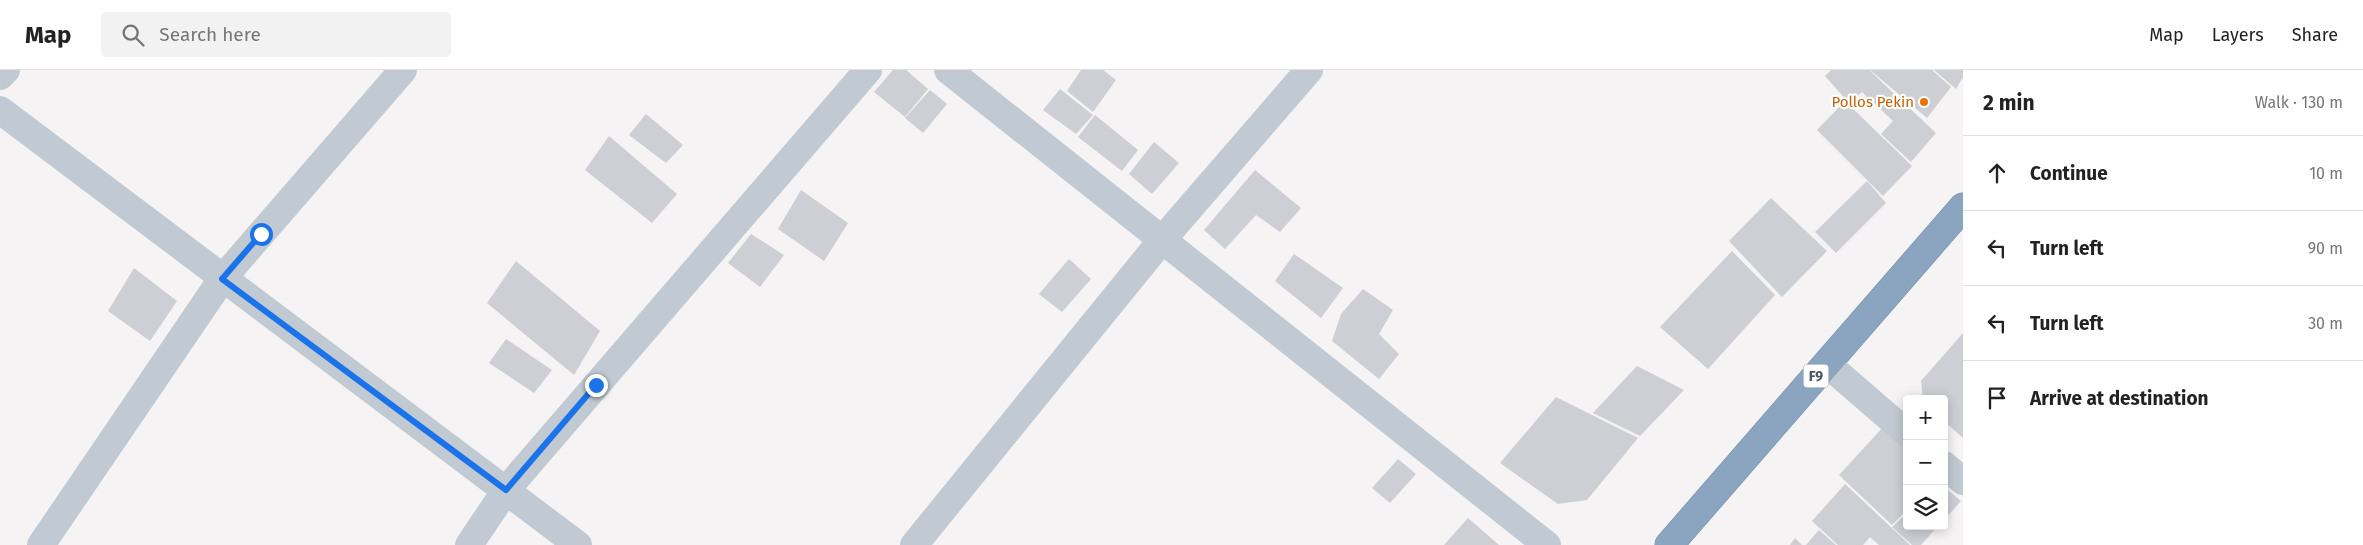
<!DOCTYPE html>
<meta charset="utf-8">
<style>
body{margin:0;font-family:"Fira Sans",sans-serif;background:#f2f2f2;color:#222}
.controls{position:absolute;right:15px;bottom:15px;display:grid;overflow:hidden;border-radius:5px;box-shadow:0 2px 12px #0003}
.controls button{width:45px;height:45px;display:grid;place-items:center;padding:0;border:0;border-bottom:1px solid #e0e0e0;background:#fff;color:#222;font:25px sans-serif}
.stop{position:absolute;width:15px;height:15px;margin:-11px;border:4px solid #1a73e8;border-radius:50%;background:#fff}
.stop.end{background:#1a73e8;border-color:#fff;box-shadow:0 1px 5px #0008}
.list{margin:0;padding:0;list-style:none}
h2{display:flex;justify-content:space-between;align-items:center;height:65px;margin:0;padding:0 20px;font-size:21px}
h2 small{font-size:16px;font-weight:400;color:#767676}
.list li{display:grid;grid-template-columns:32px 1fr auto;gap:15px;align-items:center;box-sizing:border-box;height:75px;padding:0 20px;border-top:1px solid #e0e0e0}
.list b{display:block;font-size:19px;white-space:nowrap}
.list em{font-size:16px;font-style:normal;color:#767676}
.icon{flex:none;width:28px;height:28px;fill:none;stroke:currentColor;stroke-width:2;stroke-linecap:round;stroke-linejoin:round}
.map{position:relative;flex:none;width:1963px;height:475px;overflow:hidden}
header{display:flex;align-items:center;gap:30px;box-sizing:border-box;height:70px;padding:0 25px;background:#fff;border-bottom:1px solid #e0e0e0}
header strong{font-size:24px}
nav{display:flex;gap:28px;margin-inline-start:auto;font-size:18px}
.search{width:350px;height:45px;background:#f2f2f2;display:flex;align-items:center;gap:12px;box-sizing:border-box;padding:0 18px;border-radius:5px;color:#767676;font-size:19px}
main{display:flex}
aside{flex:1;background:#fff}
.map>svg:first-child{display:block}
.building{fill:#cdcfd5}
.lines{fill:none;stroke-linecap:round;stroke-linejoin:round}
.highway-casing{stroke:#7690ad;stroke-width:29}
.minor{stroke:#c1cad2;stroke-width:28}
.highway{stroke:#8ba5c1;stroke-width:28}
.route{stroke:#1a73e8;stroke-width:6}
.food-dot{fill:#e8710a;stroke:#fff;stroke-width:2}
.labels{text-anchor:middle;stroke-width:4.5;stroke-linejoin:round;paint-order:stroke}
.shield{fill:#fff;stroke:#808990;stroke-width:1}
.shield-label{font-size:14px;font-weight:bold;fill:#4a5661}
.food-label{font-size:15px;fill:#c56008;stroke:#fff;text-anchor:end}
</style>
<header>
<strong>Map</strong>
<div class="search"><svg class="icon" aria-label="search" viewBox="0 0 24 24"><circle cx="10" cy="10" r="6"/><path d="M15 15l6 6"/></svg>Search here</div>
<nav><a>Map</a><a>Layers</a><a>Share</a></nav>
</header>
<main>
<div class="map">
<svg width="1963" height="475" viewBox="0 0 1963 475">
<rect width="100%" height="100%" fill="#f5f3f3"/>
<g class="building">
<path d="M893,0h13l22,19 -23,28 -31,-25z"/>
<path d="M1081,0h22l13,10 -23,32 -26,-21z"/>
<path d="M1831,0h38l67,63 -25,29 -30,-28 12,-13 -31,-29 -13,11 -24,-27z"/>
<path d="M1870,0h62l19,17 -24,31z"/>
<path d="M1934,0h29v7l-7,12z"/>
<path d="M1060,19l33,26 -17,19 -33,-24z"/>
<path d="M930,20l17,14 -24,29 -18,-15z"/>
<path d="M1845,31l67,65 -29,30 -66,-66z"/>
<path d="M646,44l37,31 -17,18 -37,-28z"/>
<path d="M1095,45l43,35 -16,21 -44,-34z"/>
<path d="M609,66l68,58 -25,29 -67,-53z"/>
<path d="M1154,72l25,21 -27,31 -23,-20z"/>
<path d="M1255,100l46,38 -21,24 -24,-17 -31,34 -21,-19z"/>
<path d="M1867,111l19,22 -50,50 -21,-21z"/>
<path d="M801,120l47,33 -24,38 -46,-32z"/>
<path d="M1771,128l56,53 -45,46 -53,-56z"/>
<path d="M751,164l33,21 -24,32 -32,-24z"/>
<path d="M1732,181l43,44 -67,74 -48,-42z"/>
<path d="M1294,184l49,34 -22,30 -46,-37z"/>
<path d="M1069,189l22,20 -29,33 -23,-18z"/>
<path d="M516,191l84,70 -26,44 -87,-72z"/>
<path d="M134,198l43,33 -27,40 -42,-30z"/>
<path d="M1363,219l30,21 -14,24 20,20 -20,25 -47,-38 9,-27z"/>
<path d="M1963,263v105l-19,-17v-22h-21l-2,-18z"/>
<path d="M506,269l46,31 -18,23 -45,-30z"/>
<path d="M1637,296l47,24 -44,46 -47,-23z"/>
<path d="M1556,327l82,41 -51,62 -29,4 -58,-41z"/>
<path d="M1885,355l22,22v63l-15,15 -53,-50z"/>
<path d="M1398,389l18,15 -26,29 -18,-15z"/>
<path d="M1845,414l65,61h-31l-9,-8 -7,8h-25l-26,-24z"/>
<path d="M1944,417l17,14 -17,19z"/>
<path d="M1907,443v13h31l-17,19h-9l-20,-18z"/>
<path d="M1468,448l31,27h-55z"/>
<path d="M1819,460l17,15h-30z"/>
<path d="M1795,468l7,7h-12z"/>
</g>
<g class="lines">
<defs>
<path id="highway" d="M1669,475l294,-338"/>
</defs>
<use href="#highway" class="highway-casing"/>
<g class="minor">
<path d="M948,0l599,475"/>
<path d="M0,6l6,-6"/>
<path d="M0,40l578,435"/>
<path d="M1827,294l80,69"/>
<path d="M1944,395l19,16"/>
<path d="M41,475l181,-266 181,-209"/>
<path d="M469,475l37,-55 362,-420"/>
<path d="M914,475l248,-305 147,-170"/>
</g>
<use href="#highway" class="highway"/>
</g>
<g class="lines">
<path class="route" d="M261,164l-39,45 284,211 90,-105"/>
</g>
<circle class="food-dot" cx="1924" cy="32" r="5"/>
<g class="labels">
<rect class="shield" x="1803.5" y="294.5" width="25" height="23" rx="4"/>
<g class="shield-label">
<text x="1816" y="311">F9</text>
</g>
<g class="food-label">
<text x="1914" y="37">Pollos Pekin</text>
</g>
</g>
</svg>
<div class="controls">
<button>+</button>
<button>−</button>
<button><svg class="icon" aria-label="layers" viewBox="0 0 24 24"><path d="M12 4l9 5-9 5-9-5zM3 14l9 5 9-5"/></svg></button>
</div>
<div class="stop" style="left:261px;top:164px"></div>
<div class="stop end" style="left:596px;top:315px"></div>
</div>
<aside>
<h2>2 min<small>Walk · 130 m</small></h2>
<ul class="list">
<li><svg class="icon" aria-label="ahead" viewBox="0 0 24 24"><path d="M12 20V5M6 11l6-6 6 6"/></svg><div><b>Continue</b></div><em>10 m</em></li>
<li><svg class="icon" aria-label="left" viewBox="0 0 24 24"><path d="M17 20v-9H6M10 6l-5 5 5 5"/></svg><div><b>Turn left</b></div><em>90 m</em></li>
<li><svg class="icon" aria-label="left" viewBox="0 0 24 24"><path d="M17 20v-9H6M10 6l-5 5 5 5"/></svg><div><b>Turn left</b></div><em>30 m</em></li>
<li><svg class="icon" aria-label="arrive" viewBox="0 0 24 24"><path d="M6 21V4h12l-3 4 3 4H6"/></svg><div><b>Arrive at destination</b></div></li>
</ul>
</aside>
</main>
